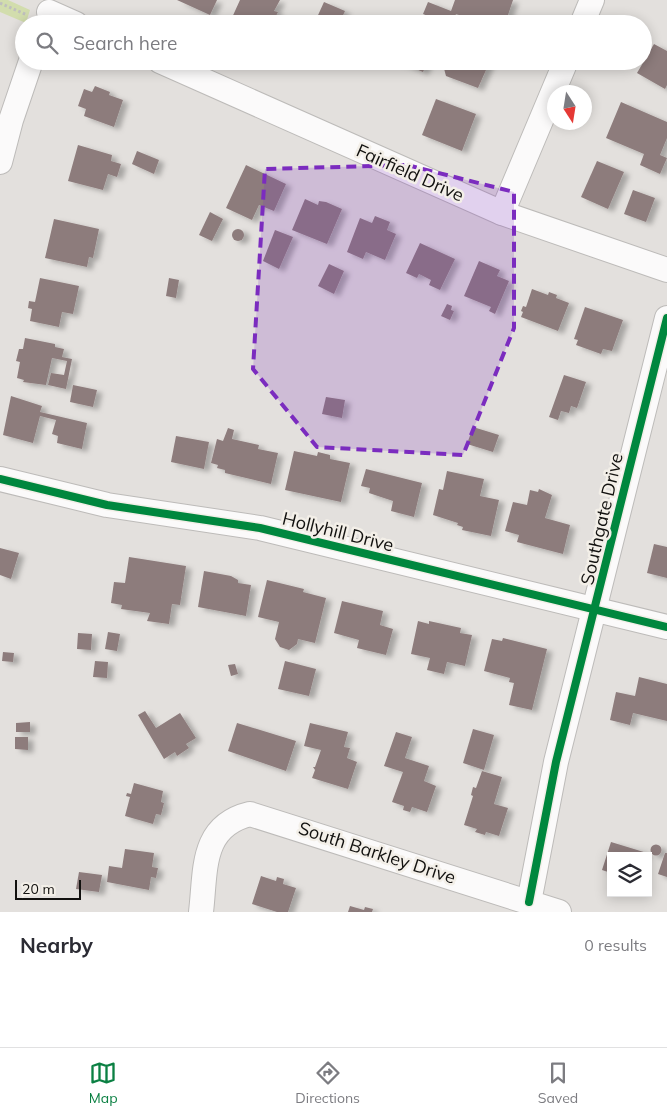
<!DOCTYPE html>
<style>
body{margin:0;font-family:Mulish,sans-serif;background:#f2f2f3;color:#2b2b33}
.controls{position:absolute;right:15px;bottom:15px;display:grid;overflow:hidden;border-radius:0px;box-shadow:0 2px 12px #0003}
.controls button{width:45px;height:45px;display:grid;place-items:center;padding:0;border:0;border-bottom:1px solid #e1e1e2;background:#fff;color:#2b2b33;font:25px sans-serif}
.compass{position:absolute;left:547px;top:85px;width:45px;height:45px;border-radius:50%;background:#fff;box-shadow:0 2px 12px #0003;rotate:168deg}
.scale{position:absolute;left:15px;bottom:12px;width:66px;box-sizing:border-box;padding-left:5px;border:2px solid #12110f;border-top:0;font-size:14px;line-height:18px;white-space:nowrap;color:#12110f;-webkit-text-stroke:4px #f3efe8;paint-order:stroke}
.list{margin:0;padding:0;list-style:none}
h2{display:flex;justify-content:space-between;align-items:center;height:65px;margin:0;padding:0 20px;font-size:21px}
h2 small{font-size:16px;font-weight:400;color:#7c7c81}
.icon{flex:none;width:28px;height:28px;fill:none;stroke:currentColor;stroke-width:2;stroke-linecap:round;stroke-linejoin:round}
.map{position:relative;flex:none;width:667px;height:912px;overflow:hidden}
.search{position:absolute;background:#fff;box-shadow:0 2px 12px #0003;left:15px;right:15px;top:15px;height:55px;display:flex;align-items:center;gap:12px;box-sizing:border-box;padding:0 18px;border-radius:28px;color:#7c7c81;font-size:19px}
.sheet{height:135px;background:#fff}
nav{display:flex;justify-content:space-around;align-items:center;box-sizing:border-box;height:70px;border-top:1px solid #e1e1e2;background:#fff;font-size:14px;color:#7c7c81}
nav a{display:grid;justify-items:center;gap:2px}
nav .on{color:#0b8043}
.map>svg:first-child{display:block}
.green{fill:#d2ddad}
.building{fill:#8d7c7c;filter:url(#shadow)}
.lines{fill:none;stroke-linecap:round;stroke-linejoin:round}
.street-casing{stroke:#bdbbb9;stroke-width:26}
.path{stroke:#bfbfbe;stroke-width:3;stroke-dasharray:2.5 2.5;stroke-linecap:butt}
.street{stroke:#fbfafa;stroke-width:24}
.cycleway-casing{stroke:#f3efe8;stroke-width:11}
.cycleway{stroke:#00873e;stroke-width:8}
.marked{fill:#7b2cbf;fill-opacity:0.2;stroke:#7b2cbf;stroke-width:4;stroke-dasharray:10 6;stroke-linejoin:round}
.labels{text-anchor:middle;stroke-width:5;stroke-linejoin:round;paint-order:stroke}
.street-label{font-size:18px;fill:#12110f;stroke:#f3efe8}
</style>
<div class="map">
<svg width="667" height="912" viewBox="0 0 667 912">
<defs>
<filter id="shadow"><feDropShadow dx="5.5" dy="3" stdDeviation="2.5" flood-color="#0004"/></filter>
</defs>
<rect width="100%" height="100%" fill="#e3e0dd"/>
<path class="green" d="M0,0h8l22,10 -4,13 -26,-11z"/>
<g class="building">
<path d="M177,0h40l-7,15z"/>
<path d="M240,0h40l-6,11 4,1 -6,12h-38l-4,-2z"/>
<path d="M455,0h58l-8,24h-34l-10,-4 1,-4 -6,-2 -4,10h-5l-24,-10 5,-12 23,9z"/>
<path d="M324,2l21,9 -6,13h-25z"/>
<path d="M294,18l8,4 1,-3 10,5h-22z"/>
<path d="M654,44l13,7v34l-2,4 -28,-16z"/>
<path d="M396,61h32l-5,11z"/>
<path d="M442,61h48l-12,27 -32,-12z"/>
<path d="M95,86l15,6 -1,3 14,5 -9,27 -30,-11 2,-7 -8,-3 6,-17 8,3z"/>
<path d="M436,99l40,15 -14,37 -40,-16z"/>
<path d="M621,102l46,20v16l-7,17 7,3 -7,16 -20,-9 4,-11 -38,-16z"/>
<path d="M78,145l34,10 -1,6 10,3 -4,13 -9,-3 -5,16 -35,-9z"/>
<path d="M137,151l22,9 -5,14 -22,-10z"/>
<path d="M597,161l27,11 -16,37 -27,-12z"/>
<path d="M246,165l40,19 -12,27 -15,-6 -7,15 -26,-12z"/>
<path d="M633,190l22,8 -9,24 -22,-8z"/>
<path d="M305,199l13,6 1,-4 7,1 16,7 -15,35 -35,-14z"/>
<path d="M210,212l13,7 -11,22 -13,-6z"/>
<path d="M375,216l15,6 -3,8 9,4 -11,26 -19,-8 -3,7 -16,-7 13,-34 12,5z"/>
<path d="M54,219l45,10 -6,29 -4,-1 -2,10 -42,-9z"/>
<circle cx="238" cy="235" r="6"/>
<path d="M275,230l18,7 -14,32 -16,-8z"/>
<path d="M420,243l35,16 -15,31 -11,-5 2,-5 -12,-6 -2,4 -11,-5z"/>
<path d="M479,261l21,9 -3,6 12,5 -14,33 -6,-3 2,-4 -27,-11z"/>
<path d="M329,264l15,7 -10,23 -16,-8z"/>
<path d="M40,278l39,8 -6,28 -11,-2 -3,15 -29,-6 2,-12 -4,-1 1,-7 6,1z"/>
<path d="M169,278l10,2 -3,18 -10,-2z"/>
<path d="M532,289l16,6 1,-3 8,3 -1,3 13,5 -11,28 -37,-14 2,-5 -2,-1 2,-5 3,1z"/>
<path d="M447,304l5,2 -1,4 3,1 -4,9 -9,-4z"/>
<path d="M585,307l38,13 -11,31 -9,-2 -2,5 -25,-9 2,-5 -4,-1z"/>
<path d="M25,338l30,6v3l9,2 -2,8 10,2 -6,30 -18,-4 3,-12 13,2 3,-14 -15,-3 -6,27 -23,-3 1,-2 -7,-2 3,-16 -4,-1 3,-12h4z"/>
<path d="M564,375l22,7 -9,26 -6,-2 -2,7 -8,-2 -3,9 -9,-3z"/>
<path d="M73,385l24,5 -4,17 -23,-5z"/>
<path d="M11,396l31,10 -2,6 47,11 -5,26 -25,-6 1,-7 -6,-2 4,-14 -16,-4 -7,27 -30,-8z"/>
<path d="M326,397l19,3 -3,18 -20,-4z"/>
<path d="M473,427l26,8 -6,17 -26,-8z"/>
<path d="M228,428l6,2 -2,9 27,6 -1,4 20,4 -7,31 -46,-11v-3l-8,-2 1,-3 -7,-2 6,-24 6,2z"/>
<path d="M176,436l33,6 -5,27 -33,-7z"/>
<path d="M294,451l23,5 1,-4 12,3v4l20,4 -9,39 -56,-12z"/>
<path d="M366,469l56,14 -8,34 -23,-6 2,-10 -24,-8 1,-5 -9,-2z"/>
<path d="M447,471l37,8 -4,17 19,4 -8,36 -29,-6 1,-3 -6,-2 1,-2 -25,-8 6,-26 4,1z"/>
<path d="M539,489l13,6 -7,23 25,7 -7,29 -46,-12 2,-7 -14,-4 8,-29 14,3 3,-15 8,2z"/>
<path d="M654,544l13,3v31l-20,-5z"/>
<path d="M0,548l19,5 -8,26 -11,-4z"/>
<path d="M129,557l57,9 -6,39 -8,-1 -3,20 -22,-3 3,-8 -29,-4 1,-4 -11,-2 3,-21 11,1z"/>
<path d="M204,571l27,5 7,4v3l13,2 -5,31 -48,-9z"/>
<path d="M267,580l37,9 -1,3 23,6 -11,45 -17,-4 -1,5 -8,6 -9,-3 -5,-8 4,-17 -21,-5z"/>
<path d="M342,601l41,10 -3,14 13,4 -7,26 -29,-7 2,-8 -25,-7z"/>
<path d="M418,621l11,3v-3l32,7 -1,5 12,2 -7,31 -18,-4 -3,12 -17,-4 3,-12 -19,-4z"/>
<path d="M108,632l12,2 -3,17 -12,-2z"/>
<path d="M78,633l14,1 -1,16 -14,-1z"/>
<path d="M503,638l44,11 -15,61 -23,-5 5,-22 -5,-1 1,-4 -26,-7 8,-32 10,2z"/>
<path d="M3,652l11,1 -1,9 -11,-1z"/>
<path d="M95,661l13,1 -1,16 -14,-1z"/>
<path d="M285,661l31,8 -7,27 -31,-7z"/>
<path d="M235,664l3,10 -7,2 -3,-11z"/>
<path d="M639,677l28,7v37l-34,-8 -3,12 -20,-5 6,-28 19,4z"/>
<path d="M145,711l11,17 24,-15 16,25 -10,6 3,4 -12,8 -2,-4 -11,7 -26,-44z"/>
<path d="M30,722v10h-14v-9z"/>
<path d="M237,723l59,18 -10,30 -58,-20z"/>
<path d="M310,723l38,9 -4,15 6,1 -3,10 10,4 -9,27 -36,-11 3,-8 -2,-3h2l6,-17 -17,-4z"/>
<path d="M473,729l21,6 -10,35 -21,-7z"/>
<path d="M396,732l16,5 -7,21 24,8 -5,15 12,5 -9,26 -15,-5 -2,5 -7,-2 1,-4 -12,-4 11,-30 -19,-6z"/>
<path d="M15,737h13v13l-13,-1z"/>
<path d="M482,771l20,6 -8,27 14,4 -9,28 -13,-4 -1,3 -10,-3 2,-3 -13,-4 9,-29 -2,-1 2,-8 3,1z"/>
<path d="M134,783l29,8 -2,11 3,1 -3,12 -5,-1 -3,10 -28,-8 5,-19 -4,-1 1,-3 4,1z"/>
<path d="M611,842l36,11 -1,3h-35v17l-9,-3z"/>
<circle cx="656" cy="850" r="5.5"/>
<path d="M125,849l29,4 -2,14 6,1 -2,10 -5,-1 -2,13 -42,-8 2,-16 13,2z"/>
<path d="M665,853h2v24l-9,-3z"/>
<path d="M79,872l23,3 -3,17 -23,-3z"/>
<path d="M261,876l15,5 1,-4 7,2 -1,5 13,4 -8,24h-11l-25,-8z"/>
<path d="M350,906l14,4 1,-3 8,2 -1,3h-24z"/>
</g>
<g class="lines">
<defs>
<g id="street">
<path d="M49,12l27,12"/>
<path d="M582,24l10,-24"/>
<path d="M160,61l342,152 165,57"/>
<path d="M0,162l11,-42 20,-59"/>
<path d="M502,213l64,-152"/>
<path d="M0,479l107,26 153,23 407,99"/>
<path d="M529,902l27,-140 111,-444"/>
<path d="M201,912c5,-41 -1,-86 49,-98l309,98"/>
</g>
</defs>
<use href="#street" class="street-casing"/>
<path class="path" d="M0,3l27,12"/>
<use href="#street" class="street"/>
<defs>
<g id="cycleway">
<path d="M0,479l107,26 153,23 407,99"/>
<path d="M529,902l27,-140 111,-444"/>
</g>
</defs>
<use href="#cycleway" class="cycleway-casing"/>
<use href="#cycleway" class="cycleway"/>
</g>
<path class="marked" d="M407,165l107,27v136l-51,127 -146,-8 -64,-78 12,-200z"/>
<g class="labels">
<g class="street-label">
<text transform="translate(410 173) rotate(24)" y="6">Fairfield Drive</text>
<text transform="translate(602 519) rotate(-77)" y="6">Southgate Drive</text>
<text transform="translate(338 532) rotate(14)" y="6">Hollyhill Drive</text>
<text transform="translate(377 853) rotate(18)" y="6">South Barkley Drive</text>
</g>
</g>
</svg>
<div class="controls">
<button><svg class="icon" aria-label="layers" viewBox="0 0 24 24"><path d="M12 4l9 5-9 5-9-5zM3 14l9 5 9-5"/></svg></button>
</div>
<svg class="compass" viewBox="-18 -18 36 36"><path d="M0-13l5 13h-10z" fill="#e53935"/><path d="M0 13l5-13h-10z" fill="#7c7c81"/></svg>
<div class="scale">20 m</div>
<div class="search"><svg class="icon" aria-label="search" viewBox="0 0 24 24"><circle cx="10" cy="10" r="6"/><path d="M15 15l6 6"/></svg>Search here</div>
</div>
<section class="sheet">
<h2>Nearby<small>0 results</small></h2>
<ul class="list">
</ul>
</section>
<nav>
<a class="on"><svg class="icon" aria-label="map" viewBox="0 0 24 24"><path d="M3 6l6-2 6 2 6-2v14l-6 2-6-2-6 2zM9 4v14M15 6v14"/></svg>Map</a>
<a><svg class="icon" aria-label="directions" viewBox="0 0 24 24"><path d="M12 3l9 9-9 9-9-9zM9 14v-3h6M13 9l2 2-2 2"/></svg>Directions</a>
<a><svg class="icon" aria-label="saved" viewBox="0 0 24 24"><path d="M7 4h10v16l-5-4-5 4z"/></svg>Saved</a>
</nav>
